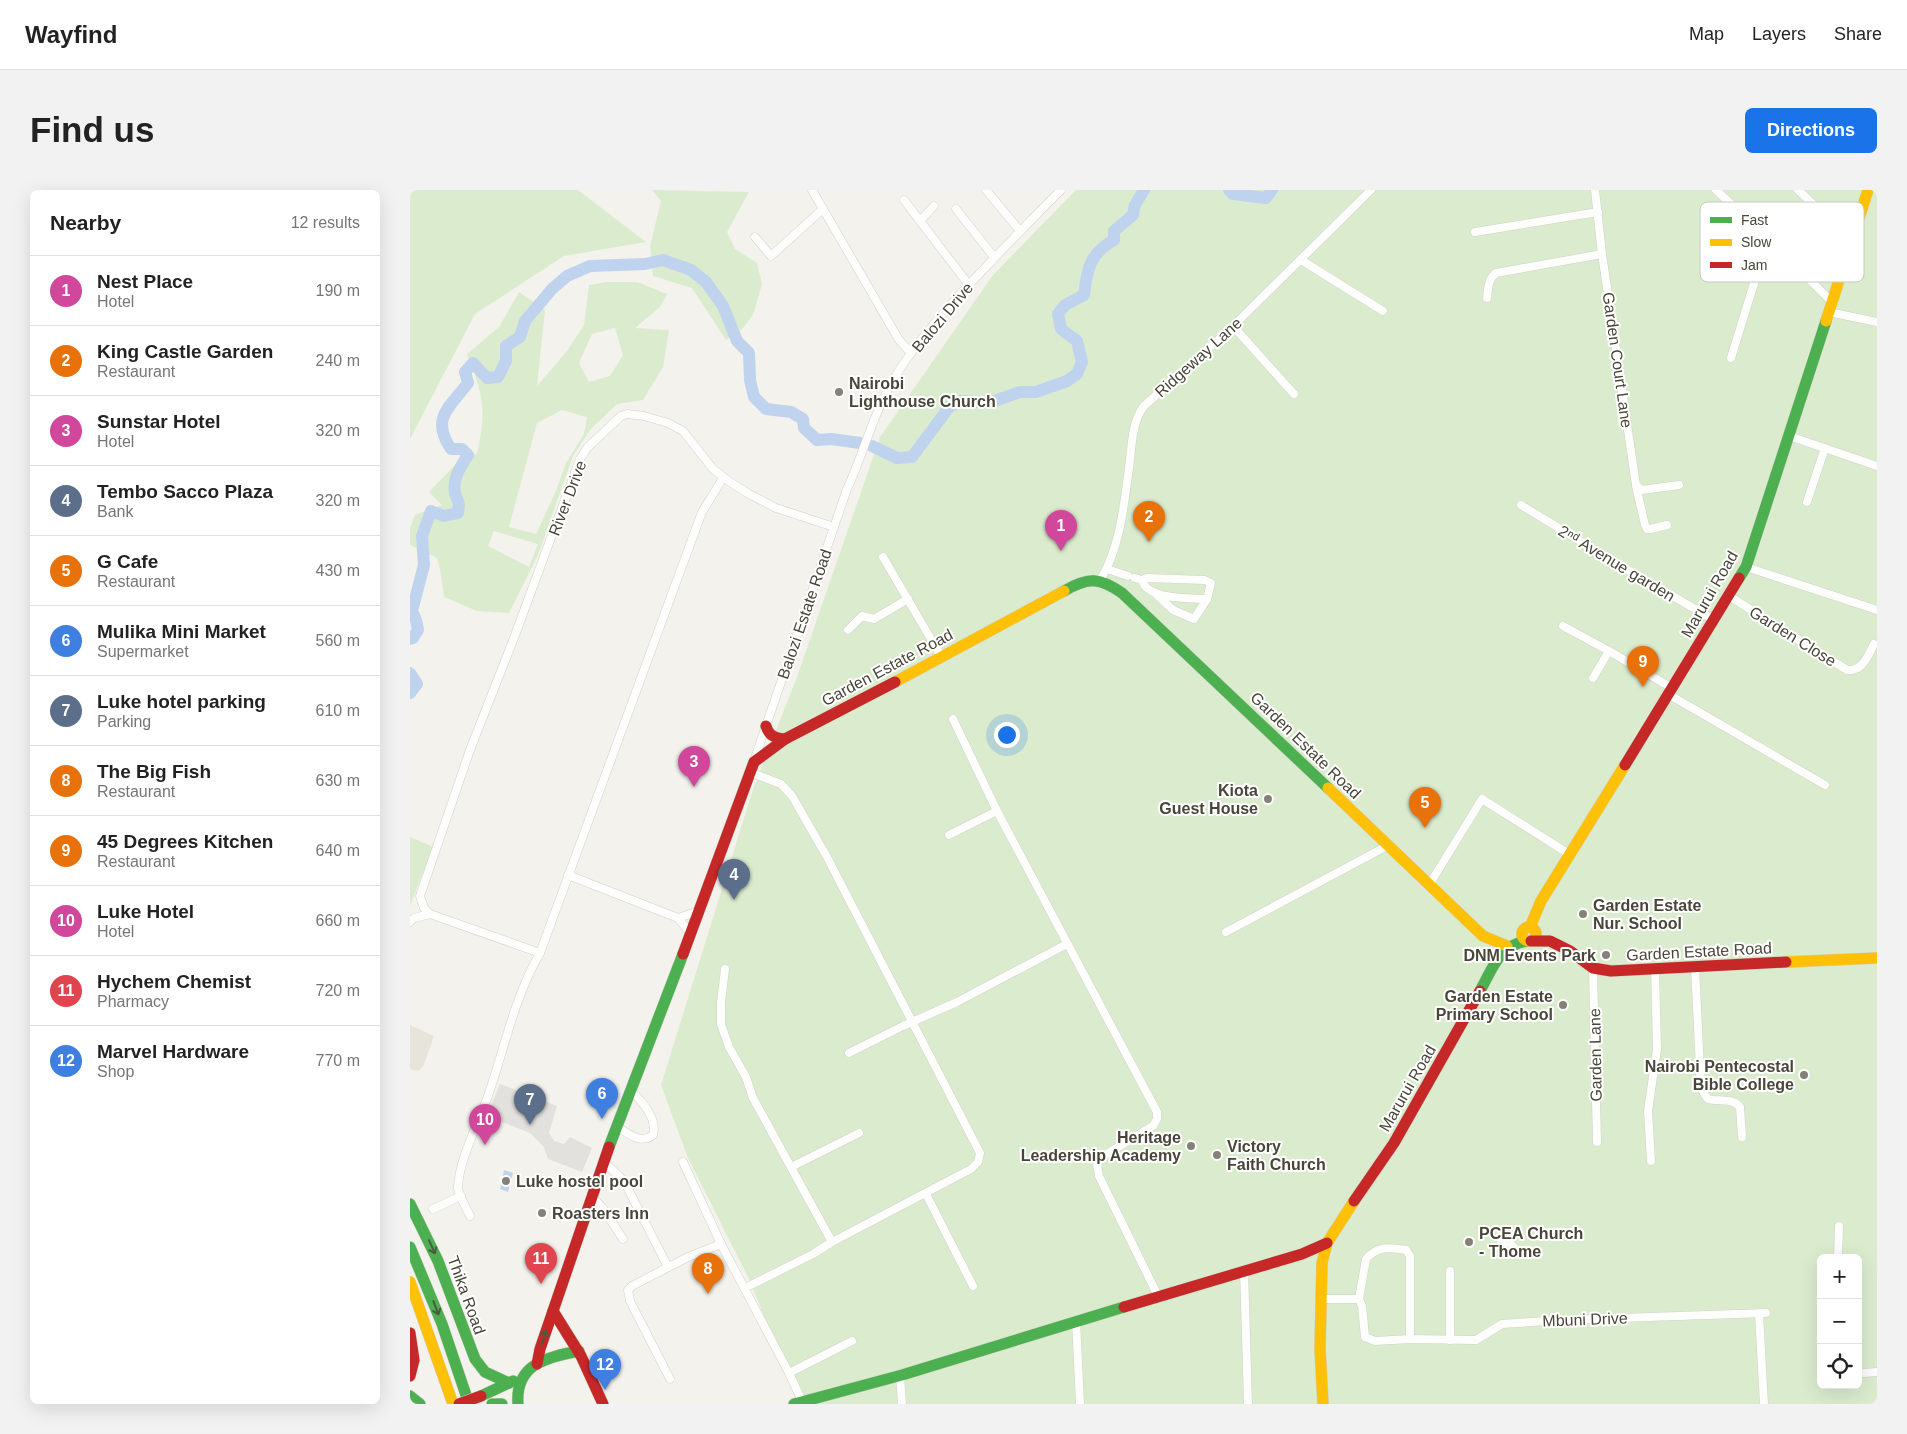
<!DOCTYPE html>
<meta charset="utf-8">
<style>
body{margin:0;font-family:Helvetica,sans-serif;background:#f2f2f2;color:#222}
.controls{position:absolute;right:15px;bottom:15px;display:grid;overflow:hidden;border-radius:8px;box-shadow:0 5px 20px #0002}
.controls button{width:45px;height:45px;display:grid;place-items:center;padding:0;border:0;border-bottom:1px solid #e0e0e0;background:#fff;color:#222;font:25px sans-serif}
.you{position:absolute;left:596px;top:544px;width:18px;height:18px;margin:-12px;border:4px solid #fff;border-radius:50%;background:#1a73e8;box-shadow:0 0 0 8px #1a73e833}
.badge{display:grid;place-items:center;width:32px;height:32px;border-radius:50%;background:#1a73e8;color:#fff;font-size:16px;font-weight:700}
.pin{position:absolute;translate:-50% -41px;filter:drop-shadow(0 1px 2px #0008)}
.pin::after{content:'';position:absolute;top:26px;width:18px;height:15px;background:inherit;clip-path:polygon(0 0,100% 0,50% 100%)}
.list{margin:0;padding:0;list-style:none}
h2{display:flex;justify-content:space-between;align-items:center;height:65px;margin:0;padding:0 20px;font-size:21px}
h2 small{font-size:16px;font-weight:400;color:#767676}
.list li{display:grid;grid-template-columns:32px 1fr auto;gap:15px;align-items:center;box-sizing:border-box;height:70px;padding:0 20px;border-top:1px solid #e0e0e0}
.list b{display:block;font-size:19px;white-space:nowrap}
.list p{margin:0;font-size:16px;white-space:nowrap;color:#767676}
.list em{font-size:16px;font-style:normal;color:#767676}
.icon{flex:none;width:28px;height:28px;fill:none;stroke:currentColor;stroke-width:2;stroke-linecap:round;stroke-linejoin:round}
.map{position:relative;flex:none;width:1467px;height:1214px;overflow:hidden;border-radius:8px}
header{display:flex;align-items:center;gap:30px;box-sizing:border-box;height:70px;padding:0 25px;background:#fff;border-bottom:1px solid #e0e0e0}
header strong{font-size:24px}
nav{display:flex;gap:28px;margin-inline-start:auto;font-size:18px}
.intro{display:flex;align-items:center;justify-content:space-between;box-sizing:border-box;height:120px;padding:0 30px}
h1{margin:0;font-size:35px}
.button{padding:12px 22px;border-radius:8px;background:#1a73e8;color:#fff;font-size:18px;font-weight:700}
main{display:flex;gap:30px;padding:0 30px}
aside{flex:1;background:#fff;border-radius:8px;box-shadow:0 5px 20px #0002}
.map>svg:first-child{display:block}
.residential{fill:#e7e5db}
.green{fill:#dbecce;fill-rule:evenodd}
.parking{fill:#e2e1dd}
.water{fill:#bfd3ef}
.lines{fill:none;stroke-linecap:round;stroke-linejoin:round}
.river{stroke:#bfd3ef;stroke-width:12}
.street-casing{stroke:#d1d0cb;stroke-width:9}
.fast-casing{stroke:#d2d0c4;stroke-width:12}
.slow-casing{stroke:#d2d0c4;stroke-width:12}
.jam-casing{stroke:#d2d0c4;stroke-width:12}
.street{stroke:#fdfdfc;stroke-width:8}
.fast{stroke:#4caf50;stroke-width:11}
.slow{stroke:#ffc107;stroke-width:11}
.jam{stroke:#c62828;stroke-width:11}
.jam-bridge-casing{stroke:#d2d0c4;stroke-width:12;stroke-linecap:butt}
.jam-bridge{stroke:#c62828;stroke-width:11}
.oneway{stroke:#4a5b3e}
.poi-dot{fill:#848278;stroke:#fff;stroke-width:2}
.labels{text-anchor:middle;stroke-width:4;stroke-linejoin:round;paint-order:stroke}
.street-label{font-size:16px;fill:#494639;stroke:#fff}
.poi-label{font-size:16px;font-weight:bold;fill:#494639;stroke:#fff;text-anchor:start}
.key{fill:#fff;stroke:#c8c8c4;stroke-width:1}
.key-label{font-size:14px;fill:#494639}
</style>
<header>
<strong>Wayfind</strong>
<nav><a>Map</a><a>Layers</a><a>Share</a></nav>
</header>
<div class="intro"><h1>Find us</h1><a class="button">Directions</a></div>
<main>
<aside>
<h2>Nearby<small>12 results</small></h2>
<ul class="list">
<li><span class="badge" style="background:#d1479c">1</span><div><b>Nest Place</b><p>Hotel</p></div><em>190 m</em></li>
<li><span class="badge" style="background:#e8710a">2</span><div><b>King Castle Garden</b><p>Restaurant</p></div><em>240 m</em></li>
<li><span class="badge" style="background:#d1479c">3</span><div><b>Sunstar Hotel</b><p>Hotel</p></div><em>320 m</em></li>
<li><span class="badge" style="background:#5c6f8a">4</span><div><b>Tembo Sacco Plaza</b><p>Bank</p></div><em>320 m</em></li>
<li><span class="badge" style="background:#e8710a">5</span><div><b>G Cafe</b><p>Restaurant</p></div><em>430 m</em></li>
<li><span class="badge" style="background:#3f7fe0">6</span><div><b>Mulika Mini Market</b><p>Supermarket</p></div><em>560 m</em></li>
<li><span class="badge" style="background:#5c6f8a">7</span><div><b>Luke hotel parking</b><p>Parking</p></div><em>610 m</em></li>
<li><span class="badge" style="background:#e8710a">8</span><div><b>The Big Fish</b><p>Restaurant</p></div><em>630 m</em></li>
<li><span class="badge" style="background:#e8710a">9</span><div><b>45 Degrees Kitchen</b><p>Restaurant</p></div><em>640 m</em></li>
<li><span class="badge" style="background:#d1479c">10</span><div><b>Luke Hotel</b><p>Hotel</p></div><em>660 m</em></li>
<li><span class="badge" style="background:#e0444e">11</span><div><b>Hychem Chemist</b><p>Pharmacy</p></div><em>720 m</em></li>
<li><span class="badge" style="background:#3f7fe0">12</span><div><b>Marvel Hardware</b><p>Shop</p></div><em>770 m</em></li>
</ul>
</aside>
<div class="map">
<svg width="1467" height="1214" viewBox="0 0 1467 1214">
<rect width="100%" height="100%" fill="#f3f2ed"/>
<path class="residential" d="M0,835l24,11 -11,31 -5,4 -8,-2z"/>
<g class="green">
<path d="M0,0h168l68,52 -82,14 -89,58 -65,125z"/>
<path d="M242,0l97,2 -22,40 8,17 22,14 5,21 -9,31 -10,13 -17,12 -34,-52 -39,-12 -3,-30 11,-45z"/>
<path d="M666,0h801v1214h-1077l-52,-127 -60,-119 -27,-73 92,-296 44,-112 83,-240 113,-162zM1411,1068h37v127h-37z"/>
<path d="M197,92h30l30,12 -7,13 -25,21 34,2 -6,37 -20,33 -26,4 -27,26 -17,26 -35,99 -29,58 -32,-2 -33,-14 -4,-28 -3,-11 -27,-13v-17l5,-13 27,-10 -13,-13 28,-29 20,-10c10,-42 6,-59 -10,-99l32,-27 20,-35 26,18 -8,76 30,-35 17,-26 5,-40zM205,138l8,27 -13,21 -21,6 -10,-19 13,-29zM152,220l25,7 -3,17 -18,29 -10,28 -20,43 -27,-7 28,-104zM84,341l44,13 -9,23 -41,-21z"/>
<path d="M0,647l23,10 -23,59z"/>
</g>
<path class="parking" d="M90,894l57,22 -8,27 5,8 10,3 6,-7 22,11 -10,24 -34,-13 -4,-12 -14,-14 -43,-17z"/>
<path class="water" d="M94,980l9,3 -5,19 -8,-3z"/>
<g class="lines">
<g class="river">
<path d="M819,0l4,4 33,4 6,-8"/>
<path d="M462,256l25,12 15,-1 38,-51 11,-5 28,2 31,-11h16l31,-11 10,-7 5,-12 -5,-21 -16,-12 -3,-15 7,-9 19,-10c3,-26 6,-42 30,-55v-9l19,-16 2,-10 9,-15"/>
<path d="M0,449l3,-1 5,-8 -2,-10 -4,-9 12,-46 -2,-29 9,-25 13,5 14,-3c2,-14 0,-9 -3,-20 -3,-14 6,-27 13,-38l-6,-6h-11c-21,-31 -1,-42 17,-66l-3,-11 8,-9 14,15 11,-1 8,-16v-15l14,-9 5,-16 27,-32 15,-13 23,-10 55,-2 18,-4 28,10 15,12 17,24 14,35 12,12 1,27 4,17 12,12 25,3 12,7 1,9 13,12 14,-1 29,4"/>
<path d="M0,483l7,11 -7,9"/>
</g>
<defs>
<g id="street">
<path d="M402,0l87,150 12,13"/>
<path d="M576,0l34,41"/>
<path d="M1185,0l7,64 34,231 6,5 37,-5"/>
<path d="M1306,0l52,48 65,65"/>
<path d="M1388,0l54,50"/>
<path d="M494,10l65,85"/>
<path d="M546,19l38,48"/>
<path d="M510,31l14,-15"/>
<path d="M1065,42l123,-20"/>
<path d="M345,47l16,19 52,-47"/>
<path d="M891,70l82,51"/>
<path d="M1077,108c1,-9 1,-19 9,-25l106,-19"/>
<path d="M1419,122l48,10"/>
<path d="M823,136l61,68"/>
<path d="M1321,168l37,-120"/>
<path d="M1379,246l88,30"/>
<path d="M1226,296l9,39 2,4h4l16,-4"/>
<path d="M1397,312l18,-54"/>
<path d="M1111,315l107,65 86,50"/>
<path d="M473,367l59,101"/>
<path d="M1336,377l131,43"/>
<path d="M697,379l21,7"/>
<path d="M725,388l7,2 5,-2 58,2 6,3 -4,16c-17,-1 -60,1 -65,-19"/>
<path d="M691,389c19,-32 23,-74 28,-111 3,-21 2,-45 15,-62l84,-75 143,-141"/>
<path d="M746,404l17,16 21,9 13,-20"/>
<path d="M1319,406l118,74c15,2 21,-14 27,-26"/>
<path d="M1153,436l46,25"/>
<path d="M438,440l14,-14 12,3 34,-20"/>
<path d="M1183,488l16,-27 63,37"/>
<path d="M1258,504l157,91"/>
<path d="M543,529l44,92 160,301v7l-4,7 -53,32 -3,7 2,11 59,120"/>
<path d="M344,571l93,-272c16,-34 25,-72 44,-105 19,-34 46,-64 72,-93 32,-34 65,-68 98,-101"/>
<path d="M339,582l32,12 11,12 35,61 153,296 -2,9 -7,7 -139,73"/>
<path d="M539,645l48,-24"/>
<path d="M158,685l110,43 13,16"/>
<path d="M1019,695l53,-86 87,55"/>
<path d="M20,724l-6,-6 -4,-12 50,-146 44,-112 66,-179 8,-12 33,-31 6,-2 17,2 24,7 15,8 30,38 17,13 19,12 27,14 58,19"/>
<path d="M268,728l21,-7"/>
<path d="M0,732l4,-4 16,-4 110,39"/>
<path d="M816,742l161,-86"/>
<path d="M1285,777l6,122 7,10c10,3 23,-2 32,8l2,30"/>
<path d="M1183,778l4,174"/>
<path d="M315,779l-4,33v22l8,23 17,30 7,21 79,144 -19,12 -68,34"/>
<path d="M439,863l54,-27 54,-24 110,-58"/>
<path d="M206,936c11,7 25,19 37,9 5,-17 -11,-34 -23,-45"/>
<path d="M1241,971l-3,-50 9,-62 -2,-80"/>
<path d="M194,972l16,15 6,8 42,82"/>
<path d="M273,972l38,82 68,129 13,28"/>
<path d="M381,977l68,-34"/>
<path d="M516,1004l47,92"/>
<path d="M182,1007l10,10 21,32"/>
<path d="M23,1019l28,-13"/>
<path d="M60,1026c-3,-7 -12,-22 -12,-28 0,-26 22,-69 31,-95 16,-47 26,-97 51,-140l162,-441 21,-34"/>
<path d="M1091,1052l9,1 4,4"/>
<path d="M1428,1068l1,-32"/>
<path d="M834,1080l4,134"/>
<path d="M911,1109h38l3,7 3,31 10,4 35,-2 66,1 26,-16 59,-4 205,-7"/>
<path d="M949,1109l7,-40c11,-13 24,-12 40,-9l4,6v83"/>
<path d="M1349,1124l5,90"/>
<path d="M666,1131l4,83"/>
<path d="M1040,1150v-69"/>
<path d="M379,1183l63,-32"/>
<path d="M1454,1183l13,-1"/>
<path d="M490,1185l2,29"/>
<path d="M260,1189l-40,-78 -2,-11 4,-4 56,-29 33,-13"/>
</g>
<g id="fast">
<path d="M1329,388l7,-11 80,-246"/>
<path d="M654,401c24,-14 35,-14 58,2l206,195"/>
<path d="M1070,801c13,-23 18,-45 47,-50"/>
<path d="M199,957l74,-193"/>
<path d="M0,1014l28,57 37,98 10,13 24,11"/>
<path d="M0,1057l32,77 27,80"/>
<path d="M0,1206l10,8"/>
<path d="M71,1206l32,-15"/>
<path d="M82,1214h10"/>
<path d="M108,1214c-3,-40 29,-47 61,-53"/>
<path d="M384,1214l108,-29 222,-68"/>
</g>
<g id="slow">
<path d="M1416,131l42,-131"/>
<path d="M485,492l169,-91"/>
<path d="M918,598l155,148 24,10"/>
<circle cx="1119" cy="744" r="7"/>
<path d="M1120,737l11,-26 84,-136"/>
<path d="M1376,772l91,-4"/>
<path d="M0,1092l43,122"/>
<path d="M913,1214l-3,-55 2,-86 5,-20 27,-42"/>
</g>
<g id="jam">
<path d="M356,536c3,10 9,12 19,13"/>
<path d="M1215,575l114,-187"/>
<path d="M1121,751h19l20,10 23,17 18,3 175,-9"/>
<path d="M273,764l71,-192 31,-23 110,-57"/>
<path d="M944,1011l40,-58 86,-152"/>
<path d="M714,1117l178,-53 25,-11"/>
<path d="M143,1121l28,45 22,48"/>
<path d="M0,1143l4,27 -4,16"/>
<path d="M127,1174l3,-15 69,-202"/>
</g>
</defs>
<use href="#street" class="street-casing"/>
<use href="#fast" class="fast-casing"/>
<use href="#slow" class="slow-casing"/>
<use href="#jam" class="jam-casing"/>
<use href="#street" class="street"/>
<use href="#fast" class="fast"/>
<use href="#slow" class="slow"/>
<use href="#jam" class="jam"/>
<defs>
<path id="jam-bridge" d="M49,1214l22,-8"/>
</defs>
<use href="#jam-bridge" class="jam-bridge-casing"/>
<use href="#jam-bridge" class="jam-bridge"/>
</g>
<defs><path id="oneway-shaft" d="M-6 0H5M1.5-3L5.5 0L1.5 3" fill="none" stroke-width="1.6" stroke-linecap="round" stroke-linejoin="round" transform="scale(1.25)"/></defs>
<g class="oneway">
<use href="#oneway-shaft" transform="translate(22 1057) rotate(66)"/>
<use href="#oneway-shaft" transform="translate(26 1118) rotate(69)"/>
<use href="#oneway-shaft" transform="translate(134 1147) rotate(-70)"/>
</g>
<g class="poi-dot">
<circle cx="429" cy="202" r="5"/>
<circle cx="858" cy="609" r="5"/>
<circle cx="1173" cy="724" r="5"/>
<circle cx="1196" cy="765" r="5"/>
<circle cx="1153" cy="815" r="5"/>
<circle cx="1394" cy="885" r="5"/>
<circle cx="781" cy="956" r="5"/>
<circle cx="807" cy="965" r="5"/>
<circle cx="96" cy="991" r="5"/>
<circle cx="132" cy="1023" r="5"/>
<circle cx="1059" cy="1052" r="5"/>
</g>
<g class="labels">
<g class="street-label">
<text transform="translate(532 127) rotate(-50)" y="6">Balozi Drive</text>
<text transform="translate(788 167) rotate(-42)" y="6">Ridgeway Lane</text>
<text transform="translate(1208 170) rotate(82)" y="6">Garden Court Lane</text>
<text transform="translate(157 308) rotate(-69)" y="6">River Drive</text>
<text transform="translate(1207 373) rotate(31)" y="6">2ⁿᵈ Avenue garden</text>
<text transform="translate(1299 404) rotate(-60)" y="6">Marurui Road</text>
<text transform="translate(394 424) rotate(-71)" y="6">Balozi Estate Road</text>
<text transform="translate(1383 446) rotate(32)" y="6">Garden Close</text>
<text transform="translate(477 477) rotate(-28)" y="6">Garden Estate Road</text>
<text transform="translate(896 555) rotate(44)" y="6">Garden Estate Road</text>
<text transform="translate(1289 761) rotate(-3)" y="6">Garden Estate Road</text>
<text transform="translate(1185 865) rotate(-91)" y="6">Garden Lane</text>
<text transform="translate(997 898) rotate(-60)" y="6">Marurui Road</text>
<text transform="translate(57 1105) rotate(70)" y="6">Thika Road</text>
<text transform="translate(1175 1129) rotate(-2)" y="6">Mbuni Drive</text>
</g>
<g class="poi-label">
<text x="439" y="199">Nairobi<tspan x="439" dy="18">Lighthouse Church</tspan></text>
<text x="848" y="606" text-anchor="end">Kiota<tspan x="848" dy="18">Guest House</tspan></text>
<text x="1183" y="721">Garden Estate<tspan x="1183" dy="18">Nur. School</tspan></text>
<text x="1186" y="771" text-anchor="end">DNM Events Park</text>
<text x="1143" y="812" text-anchor="end">Garden Estate<tspan x="1143" dy="18">Primary School</tspan></text>
<text x="1384" y="882" text-anchor="end">Nairobi Pentecostal<tspan x="1384" dy="18">Bible College</tspan></text>
<text x="771" y="953" text-anchor="end">Heritage<tspan x="771" dy="18">Leadership Academy</tspan></text>
<text x="817" y="962">Victory<tspan x="817" dy="18">Faith Church</tspan></text>
<text x="106" y="997">Luke hostel pool</text>
<text x="142" y="1029">Roasters Inn</text>
<text x="1069" y="1049">PCEA Church<tspan x="1069" dy="18">- Thome</tspan></text>
</g>
</g>
<rect x="1290" y="12" width="164" height="80" rx="8" class="key"/>
<rect x="1300" y="27" width="22" height="6" fill="#4caf50"/>
<rect x="1300" y="49" width="22" height="7" fill="#ffc107"/>
<rect x="1300" y="72" width="22" height="6" fill="#c62828"/>
<g class="key-label">
<text x="1331" y="35">Fast</text>
<text x="1331" y="57">Slow</text>
<text x="1331" y="80">Jam</text>
</g>
</svg>
<div class="controls">
<button>+</button>
<button>−</button>
<button><svg class="icon" aria-label="locate" viewBox="0 0 24 24"><circle cx="12" cy="12" r="6"/><path d="M12 2v4M12 18v4M2 12h4M18 12h4"/></svg></button>
</div>
<div class="you"></div>
<div class="pin badge" style="left:651px;top:361px;background:#d1479c">1</div>
<div class="pin badge" style="left:739px;top:352px;background:#e8710a">2</div>
<div class="pin badge" style="left:284px;top:597px;background:#d1479c">3</div>
<div class="pin badge" style="left:324px;top:710px;background:#5c6f8a">4</div>
<div class="pin badge" style="left:1015px;top:638px;background:#e8710a">5</div>
<div class="pin badge" style="left:192px;top:929px;background:#3f7fe0">6</div>
<div class="pin badge" style="left:120px;top:935px;background:#5c6f8a">7</div>
<div class="pin badge" style="left:298px;top:1104px;background:#e8710a">8</div>
<div class="pin badge" style="left:1233px;top:497px;background:#e8710a">9</div>
<div class="pin badge" style="left:75px;top:955px;background:#d1479c">10</div>
<div class="pin badge" style="left:131px;top:1094px;background:#e0444e">11</div>
<div class="pin badge" style="left:195px;top:1200px;background:#3f7fe0">12</div>
</div>
</main>
